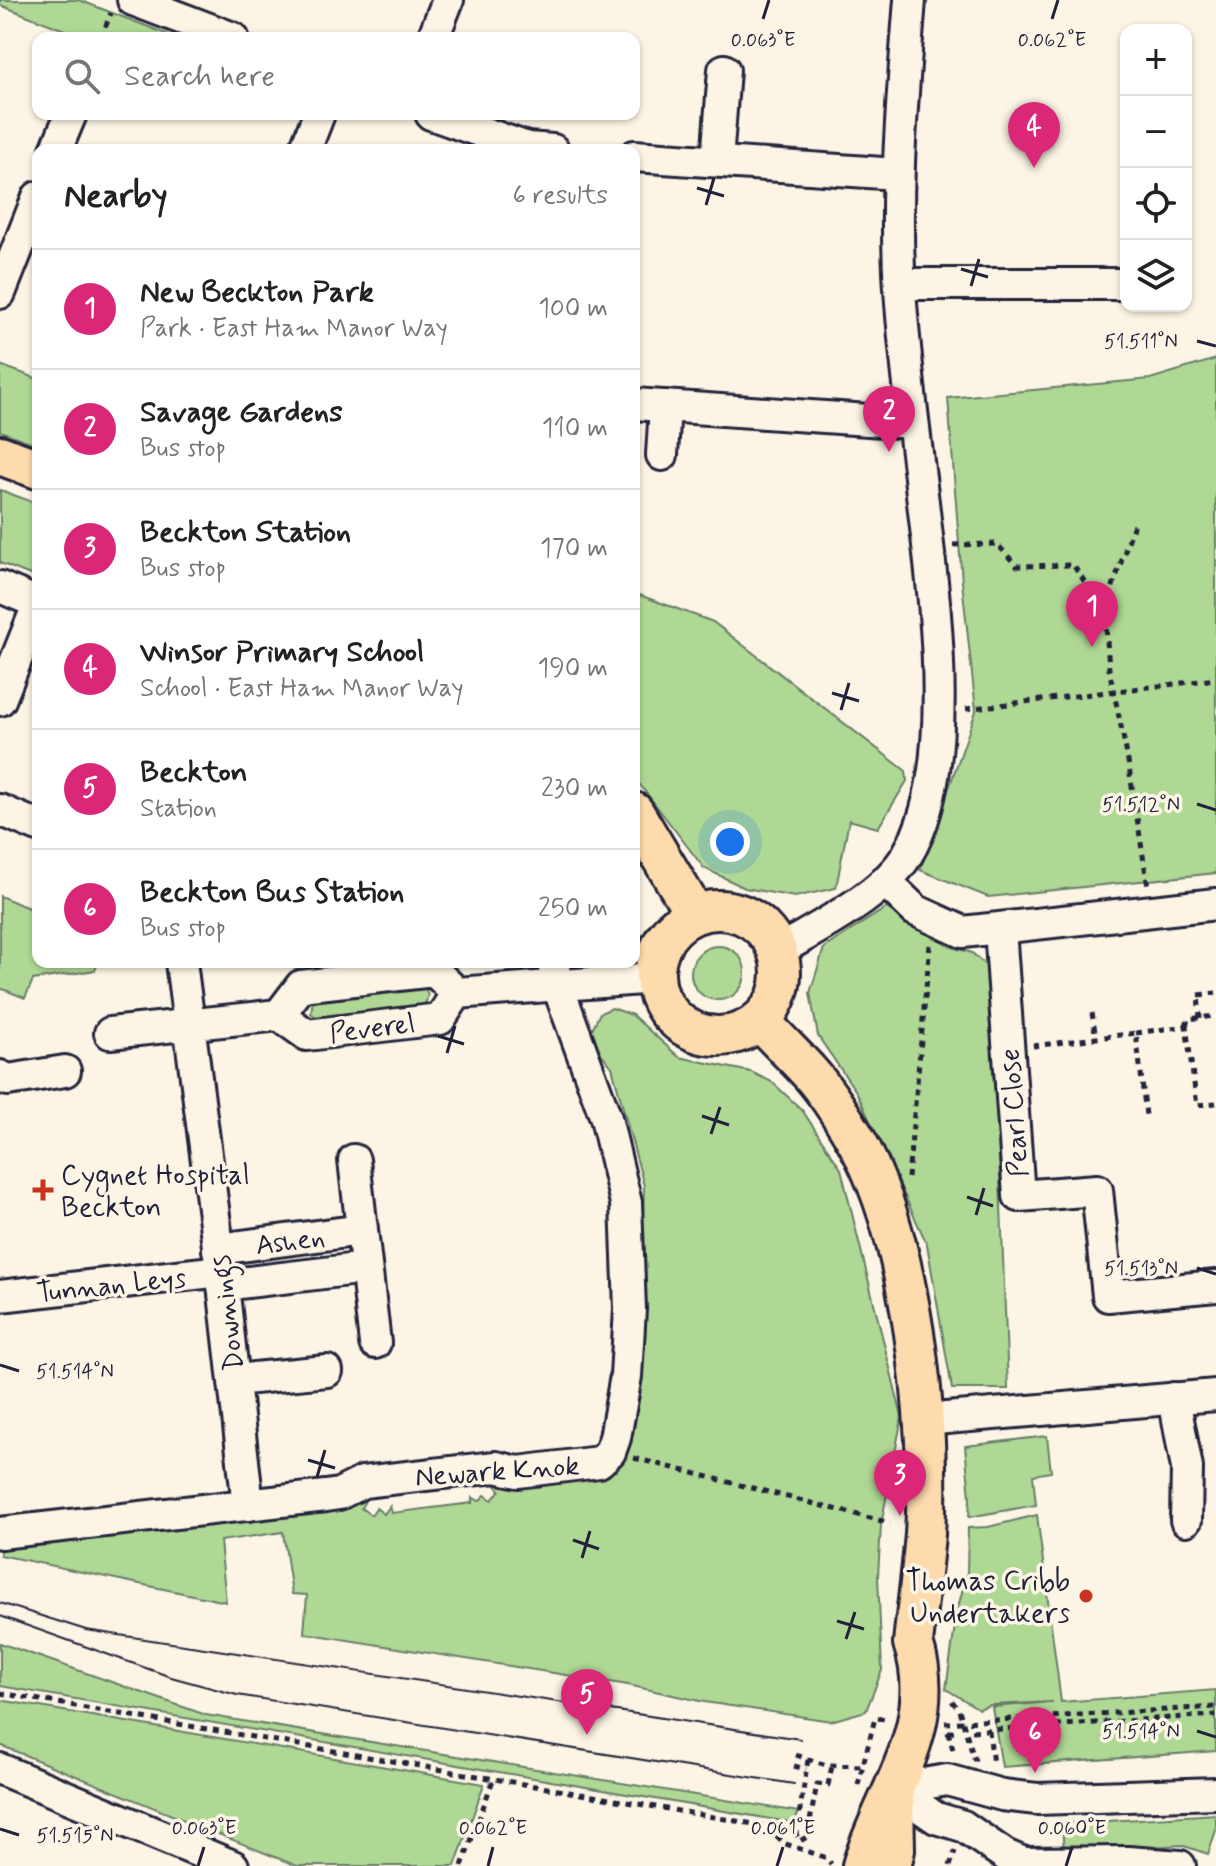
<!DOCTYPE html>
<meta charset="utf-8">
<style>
body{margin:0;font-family:Mynerve,sans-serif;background:#f6f6f6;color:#222}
.controls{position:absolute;right:24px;top:24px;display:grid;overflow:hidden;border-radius:16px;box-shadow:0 2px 6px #0004}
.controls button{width:72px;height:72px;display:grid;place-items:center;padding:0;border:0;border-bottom:2px solid #e0e0e0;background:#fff;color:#222;font:40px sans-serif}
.you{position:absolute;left:730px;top:842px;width:28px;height:28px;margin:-20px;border:6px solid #fff;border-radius:50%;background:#1a73e8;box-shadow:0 0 0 12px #1a73e833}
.badge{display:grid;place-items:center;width:52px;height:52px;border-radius:50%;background:#db2777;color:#fff;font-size:26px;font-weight:700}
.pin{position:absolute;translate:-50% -66px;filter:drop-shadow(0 2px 4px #0008)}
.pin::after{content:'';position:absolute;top:42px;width:28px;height:24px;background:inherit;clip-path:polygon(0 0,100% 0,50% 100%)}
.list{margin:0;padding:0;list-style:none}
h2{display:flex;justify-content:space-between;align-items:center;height:104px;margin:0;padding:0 32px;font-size:34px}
h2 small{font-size:26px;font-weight:400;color:#767676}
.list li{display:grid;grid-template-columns:52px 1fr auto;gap:24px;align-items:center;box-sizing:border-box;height:120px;padding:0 32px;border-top:2px solid #e0e0e0}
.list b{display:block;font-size:30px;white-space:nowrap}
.list p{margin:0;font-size:26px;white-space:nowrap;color:#767676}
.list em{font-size:26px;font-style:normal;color:#767676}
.icon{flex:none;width:44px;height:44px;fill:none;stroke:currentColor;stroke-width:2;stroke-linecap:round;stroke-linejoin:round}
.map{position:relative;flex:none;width:1216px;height:1866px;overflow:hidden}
.search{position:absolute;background:#fff;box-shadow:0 2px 6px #0004;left:32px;top:32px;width:608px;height:88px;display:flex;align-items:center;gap:20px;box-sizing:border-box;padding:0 28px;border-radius:16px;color:#767676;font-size:30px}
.panel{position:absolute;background:#fff;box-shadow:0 2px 6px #0004;left:32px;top:144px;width:608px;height:824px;border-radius:16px}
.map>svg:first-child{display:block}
.green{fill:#afd895;stroke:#687d68;stroke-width:2}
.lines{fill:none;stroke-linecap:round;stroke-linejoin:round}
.minor-casing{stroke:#22223b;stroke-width:36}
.major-casing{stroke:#22223b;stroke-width:44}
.path{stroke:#22223b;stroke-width:5;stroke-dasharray:6 6;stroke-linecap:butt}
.minor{stroke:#fcf5e5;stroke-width:30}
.major{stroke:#fddbac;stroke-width:38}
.tram{stroke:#22223b;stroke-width:2}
.ticks{fill:none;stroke:#22223b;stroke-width:3}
.poi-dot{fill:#c8321e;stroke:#fcf5e5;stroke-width:3}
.labels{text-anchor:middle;stroke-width:7;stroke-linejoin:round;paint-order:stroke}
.street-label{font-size:28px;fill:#22223b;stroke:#fcf5e5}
.poi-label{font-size:28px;fill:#22223b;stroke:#fcf5e5;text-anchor:start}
.ticks-label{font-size:20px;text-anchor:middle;fill:#22223b;stroke:#fcf5e5;stroke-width:7;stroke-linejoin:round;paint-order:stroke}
</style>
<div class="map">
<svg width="1216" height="1866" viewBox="0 0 1216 1866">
<rect width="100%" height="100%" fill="#fcf5e5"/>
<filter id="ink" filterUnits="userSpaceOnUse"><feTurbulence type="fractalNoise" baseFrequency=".0125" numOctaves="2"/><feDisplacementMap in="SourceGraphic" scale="16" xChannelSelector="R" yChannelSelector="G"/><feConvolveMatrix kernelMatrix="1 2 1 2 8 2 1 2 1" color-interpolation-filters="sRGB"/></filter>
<g filter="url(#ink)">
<g class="green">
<path d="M0,0h79l98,38h-92l-85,-33z"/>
<path d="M1216,359v514l-228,24 -68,-27 56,-159 -14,-129 -14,-184 202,-19z"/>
<path d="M0,365l38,14v66l-38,-14z"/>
<path d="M0,490l38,14v74l-38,-15z"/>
<path d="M634,593l79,29 193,149 1,10 -29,47 -29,-8 -13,68 -41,9 -50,-9 -41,-20 -70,-91z"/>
<path d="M0,896l38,16v50h61l-4,8 -62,10 -8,18 -25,-10z"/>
<path d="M886,908l66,39 20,6 17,15 7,105 12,316h-56l-25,-145 -70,-151 -39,-57 -8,-43 14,-45z"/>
<circle cx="718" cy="973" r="27"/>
<path d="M421,983c11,11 7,20 -4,28l-95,11 -11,-9 2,-14z"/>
<path d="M612,1008l20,7 47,42 72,15 21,10 30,28 39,59 61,248 -21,108 -3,51 4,94 -16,41 -35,10 -127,-19 -76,-17 -324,-52 3,-38 -15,-1 -9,-62 -63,9 6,61 -226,-47v-11l364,-48 3,1 -6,11 10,7 5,-7 8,6 6,-8 2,7 80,-10v-6l7,4 6,-6 7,5 8,-10 -8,-9 27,1 98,-11 21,-100 6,-185 -32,-119 -24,-30 12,-24z"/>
<path d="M1047,1436l4,36 -18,3 3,30 -67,12 1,-20 -5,-51z"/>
<path d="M1037,1515l24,187 155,-12v61l-214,16 -10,-60 61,-5 -63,3 -11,4 -33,-20 11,-77 10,-40 1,-44 20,-1z"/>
<path d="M0,1643l206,72 593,97 -5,11 -794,-137z"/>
<path d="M0,1700l484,84 -29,82h-158l-297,-121z"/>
<path d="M1216,1814v16l-8,24 -27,-9 -117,8 -2,-29z"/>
</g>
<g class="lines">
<defs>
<g id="minor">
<path d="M133,0l100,38"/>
<path d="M433,38l15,-38"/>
<path d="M431,114l96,34 26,2"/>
<path d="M56,150l15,-36"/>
<path d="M305,150l14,-36"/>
<path d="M634,156l263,18"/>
<path d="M717,161l7,-91"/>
<path d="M900,284h226"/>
<path d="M0,293l38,-96"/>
<path d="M634,404l279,19"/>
<path d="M662,455l3,-49"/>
<path d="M0,587l38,16"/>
<path d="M0,700l38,-95"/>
<path d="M0,810l38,16"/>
<path d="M885,881l30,29 48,22 253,-28"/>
<path d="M1000,929l19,267 78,-6 11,106 108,-10"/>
<path d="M777,952c40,-25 106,-56 130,-97 52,-86 27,-256 16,-353 -8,-66 -17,-133 -22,-199 -8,-101 1,-202 9,-303"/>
<path d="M181,962l42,323 25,220"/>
<path d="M457,993l198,-15"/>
<path d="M279,1015l22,-29 133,-15 23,22"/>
<path d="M110,1033l169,-18 28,20 133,-16 17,-26"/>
<path d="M0,1076l8,4 57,-9"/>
<path d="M354,1160l21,183"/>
<path d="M218,1249l144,-19"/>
<path d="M223,1285l143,-17"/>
<path d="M0,1296l221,-25"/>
<path d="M234,1380l93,-9"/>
<path d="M1174,1398l13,70 -1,52"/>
<path d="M923,1420l293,-25"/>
<path d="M0,1533l326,-37 13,-2 24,-12 133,-15 22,5 81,-10 11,-10 5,-14 11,-62 4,-67 -4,-106 -20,-85 -49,-134 -4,-22"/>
<path d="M0,1769l233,97"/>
<path d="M894,1789l53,-9 55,15 35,4 179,-6"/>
<path d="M894,1789l42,29 27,8 42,29 19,8 104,-1 52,4"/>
</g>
<g id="major">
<path d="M0,455l38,14"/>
<path d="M634,812l61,102"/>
<circle cx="718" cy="973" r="63"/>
<path d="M760,1020c16,19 34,35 50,53 17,19 32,43 45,65 56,96 77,286 70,396 -3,36 -8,73 -12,109 28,83 -29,149 -51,223"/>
<path d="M891,1866l4,-16 -1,-53"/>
</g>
</defs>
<use href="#minor" class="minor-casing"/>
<use href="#major" class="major-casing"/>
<g class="path">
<path d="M101,38l10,-25"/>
<path d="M953,545l44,-1 20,22 56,-1 32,46 4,58 18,86 21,132"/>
<path d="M1105,610l29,-86"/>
<path d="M966,709l250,-30"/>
<path d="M1092,1013l4,25"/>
<path d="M1200,1018l-2,-23 18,-2"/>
<path d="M1186,1026l2,-7 28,-3"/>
<path d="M1136,1033l50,-7 11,79 19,-2"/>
<path d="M1033,1046l103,-13 10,82"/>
<path d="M908,1178l22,-233"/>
<path d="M634,1458l256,65"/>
<path d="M0,1693l765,133 18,17 44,15 4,6"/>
<path d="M952,1701l7,9 16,51"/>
<path d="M945,1723l271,-16"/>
<path d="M989,1730l4,35"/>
<path d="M972,1731l244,-16"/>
<path d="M948,1732l6,21"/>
<path d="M948,1732h10"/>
<path d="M796,1755l30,10 36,1"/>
<path d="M808,1760l-12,74 4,7 7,-4 10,-53 11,1 4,-19"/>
<path d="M794,1766l12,3"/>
<path d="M858,1785l17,-67 13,1"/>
<path d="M462,1866l31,-86"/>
<path d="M950,1866l5,-15"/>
</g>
<use href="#minor" class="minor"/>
<use href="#major" class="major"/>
<g class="tram">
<path d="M0,1603l86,27 714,109"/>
<path d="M0,1616l171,61 66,18 557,89"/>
</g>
</g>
</g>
<path class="ticks" d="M763,19l6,-19M1052,19l6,-19M697,188l27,8M706,205l8,-27M961,269l27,8M971,286l8,-27M1197,341l19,5M832,693l27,8M841,710l8,-27M1197,804l19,6M438,1036l26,8M447,1053l8,-27M702,1116l27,9M711,1134l9,-27M967,1197l26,9M976,1215l8,-27M1197,1268l19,6M0,1365l19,6M308,1460l27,8M317,1477l8,-27M573,1540l26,9M582,1558l8,-27M837,1621l27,8M846,1639l9,-27M1197,1731l19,6M0,1829l19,6M198,1866l6,-19M488,1866l5,-19M777,1866l6,-19M1066,1866l6,-19"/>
<g class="poi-dot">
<path d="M39 1178h8v8h8v8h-8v8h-8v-8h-8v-8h8z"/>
<circle cx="1086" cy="1596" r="8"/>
</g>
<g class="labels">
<g class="street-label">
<text transform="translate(372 1027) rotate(-7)" y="10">Peverel</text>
<text transform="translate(1013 1113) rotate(-94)" y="10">Pearl Close</text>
<text transform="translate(290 1240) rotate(-7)" y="10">Ashen</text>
<text transform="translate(111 1284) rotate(-6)" y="10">Tunnan Leys</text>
<text transform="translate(226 1313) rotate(-97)" y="10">Downings</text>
<text transform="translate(497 1470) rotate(-4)" y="10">Newark Knok</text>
</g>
<g class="poi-label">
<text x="61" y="1184">Cygnet Hospital<tspan x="61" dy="32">Beckton</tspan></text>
<text x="1070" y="1590" text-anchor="end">Thomas Cribb<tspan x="1070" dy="32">Undertakers</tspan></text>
</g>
</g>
<g class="ticks-label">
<text x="763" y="46">0.063°E</text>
<text x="1052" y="46">0.062°E</text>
<text x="1141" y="348">51.511°N</text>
<text x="1141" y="811">51.512°N</text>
<text x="1141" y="1275">51.513°N</text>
<text x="75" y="1378">51.514°N</text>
<text x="1141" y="1738">51.514°N</text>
<text x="204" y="1834">0.063°E</text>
<text x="493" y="1834">0.062°E</text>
<text x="783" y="1834">0.061°E</text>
<text x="1072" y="1834">0.060°E</text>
<text x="75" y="1842">51.515°N</text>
</g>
</svg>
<div class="controls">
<button>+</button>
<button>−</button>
<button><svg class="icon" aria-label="locate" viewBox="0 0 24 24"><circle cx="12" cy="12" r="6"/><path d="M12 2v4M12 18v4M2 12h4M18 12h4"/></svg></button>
<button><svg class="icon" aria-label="layers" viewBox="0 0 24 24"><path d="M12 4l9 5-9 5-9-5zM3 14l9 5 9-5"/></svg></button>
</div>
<div class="you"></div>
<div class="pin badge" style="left:1092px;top:647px">1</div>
<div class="pin badge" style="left:889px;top:452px">2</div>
<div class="pin badge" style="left:900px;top:1516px">3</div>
<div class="pin badge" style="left:1034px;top:168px">4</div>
<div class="pin badge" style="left:587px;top:1735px">5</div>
<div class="pin badge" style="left:1035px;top:1773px">6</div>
<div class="search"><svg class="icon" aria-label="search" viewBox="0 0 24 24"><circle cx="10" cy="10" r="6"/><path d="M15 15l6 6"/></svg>Search here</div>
<section class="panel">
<h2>Nearby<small>6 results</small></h2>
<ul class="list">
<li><span class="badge">1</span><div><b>New Beckton Park</b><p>Park · East Ham Manor Way</p></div><em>100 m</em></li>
<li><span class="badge">2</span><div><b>Savage Gardens</b><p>Bus stop</p></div><em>110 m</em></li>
<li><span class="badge">3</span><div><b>Beckton Station</b><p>Bus stop</p></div><em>170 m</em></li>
<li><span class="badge">4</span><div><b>Winsor Primary School</b><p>School · East Ham Manor Way</p></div><em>190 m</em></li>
<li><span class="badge">5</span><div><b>Beckton</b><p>Station</p></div><em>230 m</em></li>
<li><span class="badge">6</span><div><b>Beckton Bus Station</b><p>Bus stop</p></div><em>250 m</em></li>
</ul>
</section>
</div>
